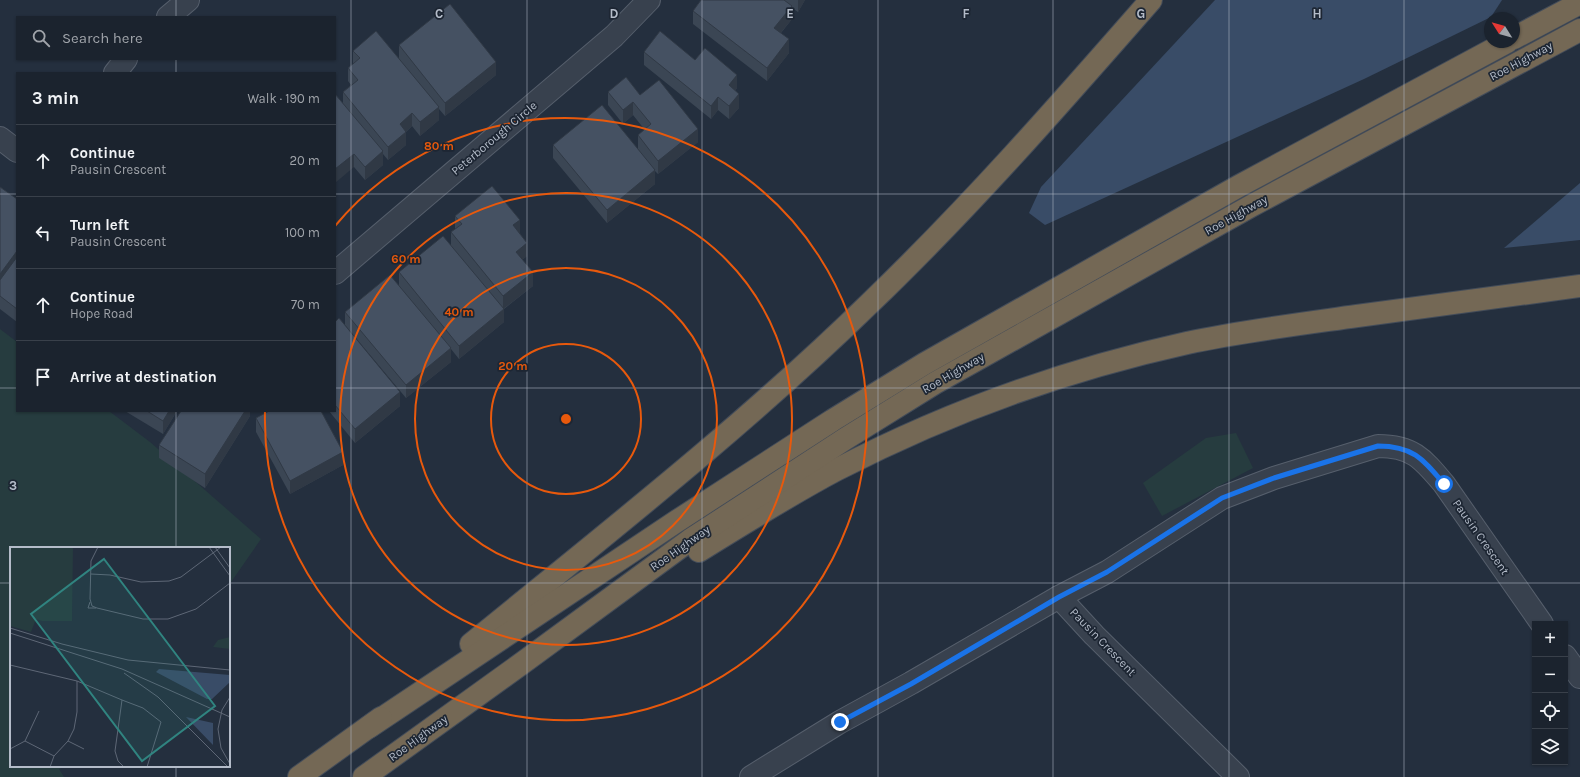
<!DOCTYPE html>
<meta charset="utf-8">
<style>
body{margin:0;font-family:Karla,sans-serif;background:#242b36;color:#f1f3f6}
.controls{position:absolute;right:12px;bottom:12px;display:grid;overflow:hidden;border-radius:0px;box-shadow:0 1px 3px #0004}
.controls button{width:36px;height:36px;display:grid;place-items:center;padding:0;border:0;border-bottom:1px solid #39404a;background:#1b232e;color:#f1f3f6;font:20px sans-serif}
.compass{position:absolute;left:1484px;top:12px;width:36px;height:36px;border-radius:50%;background:#1b232e;box-shadow:0 1px 3px #0004;rotate:307deg}
.stop{position:absolute;width:12px;height:12px;margin:-9px;border:3px solid #1a73e8;border-radius:50%;background:#fff}
.stop.end{background:#1a73e8;border-color:#fff;box-shadow:0 1px 4px #0008}
.list{margin:0;padding:0;list-style:none}
h2{display:flex;justify-content:space-between;align-items:center;height:52px;margin:0;padding:0 16px;font-size:17px}
h2 small{font-size:13px;font-weight:400;color:#a0a4aa}
.list li{display:grid;grid-template-columns:26px 1fr auto;gap:12px;align-items:center;box-sizing:border-box;height:72px;padding:0 16px;border-top:1px solid #39404a}
.list b{display:block;font-size:15px;white-space:nowrap}
.list p{margin:0;font-size:13px;white-space:nowrap;color:#a0a4aa}
.list em{font-size:13px;font-style:normal;color:#a0a4aa}
.icon{flex:none;width:22px;height:22px;fill:none;stroke:currentColor;stroke-width:2;stroke-linecap:round;stroke-linejoin:round}
.map{position:relative;flex:none;width:1580px;height:777px;overflow:hidden}
.search{position:absolute;background:#1b232e;box-shadow:0 1px 3px #0004;left:16px;top:16px;width:320px;height:44px;display:flex;align-items:center;gap:10px;box-sizing:border-box;padding:0 14px;border-radius:0px;color:#a0a4aa;font-size:15px}
.panel{position:absolute;background:#1b232e;box-shadow:0 1px 3px #0004;left:16px;top:72px;width:320px;height:340px;border-radius:0px}
.map>svg:first-child{display:block}
.green{fill:#263c3f}
.water{fill:#394c67}
.lines{fill:none;stroke-linecap:round;stroke-linejoin:round}
.street-casing{stroke:#565f6c;stroke-width:24}
.highway-casing{stroke:#434c59;stroke-width:24}
.street{stroke:#38414e;stroke-width:22}
.highway{stroke:#746855;stroke-width:22}
.wall{fill:#3b4654}
.shaded-wall{fill:#303945}
.building{fill:#455162;stroke:#303945}
.route{stroke:#1a73e8;stroke-width:5}
.grid{fill:none;stroke:#b4bcc9;stroke-width:1;stroke-opacity:0.55}
.ring{fill:none;stroke:#e8590c;stroke-width:2}
.labels{text-anchor:middle;stroke-width:3.5;stroke-linejoin:round;paint-order:stroke}
.street-label{font-size:12px;fill:#b4bcc9;stroke:#1d2633}
.inset-road{fill:none;stroke:#5e6776;stroke-width:1}
.view{fill:#308480;fill-opacity:0.15;stroke:#308480;stroke-width:2}
.inset-edge{fill:none;stroke:#b4bcc9;stroke-width:2}
.grid-label{font-size:13px;text-anchor:middle;font-weight:bold;fill:#b4bcc9;stroke:#1d2633;stroke-width:3.5;stroke-linejoin:round;paint-order:stroke}
.centre{fill:#e8590c;stroke:#1d2633;stroke-width:2}
.ring-label{font-size:12px;text-anchor:middle;font-weight:bold;fill:#e8590c;stroke:#1d2633;stroke-width:3.5;stroke-linejoin:round;paint-order:stroke}
</style>
<div class="map">
<svg width="1580" height="777" viewBox="0 0 1580 777">
<rect width="100%" height="100%" fill="#242f3e"/>
<g class="green">
<path d="M0,329l17,13v69h92l41,31 111,97 -32,46v-37h-218v218h55l-7,3 5,8h-64z"/>
<path d="M1236,433l17,35 -91,48 -19,-33 63,-45z"/>
</g>
<g class="water">
<path d="M1215,0h287l-11,17 -127,62 -319,146 -16,-12 12,-26z"/>
<path d="M1580,183v57l-76,8z"/>
</g>
<g class="lines">
<defs>
<g id="street">
<path d="M168,17l20,-17"/>
<path d="M115,73l11,-14"/>
<path d="M0,138l17,13"/>
<path d="M335,273l279,-237 35,-36"/>
<path d="M1565,656l15,21"/>
<path d="M751,777l89,-55 71,-39 148,-86"/>
<path d="M1238,777l-144,-142 -35,-38 48,-25 115,-74 52,-20 104,-32c35,0 45,13 66,38l98,140"/>
</g>
<g id="highway">
<path d="M1514,38l66,-35"/>
<path d="M699,551c45,-28 90,-56 137,-81 110,-57 229,-100 351,-127 56,-12 113,-19 170,-27 75,-10 149,-20 223,-30"/>
<path d="M471,644c135,-110 273,-218 398,-340 100,-96 191,-200 282,-304"/>
<path d="M369,727l308,-206 156,-101 91,-56 315,-178 268,-144"/>
<path d="M299,777l82,-59"/>
<path d="M364,777l157,-113 169,-124 155,-101 90,-56 316,-177 329,-176"/>
</g>
</defs>
<use href="#street" class="street-casing"/>
<use href="#highway" class="highway-casing"/>
<use href="#street" class="street"/>
<use href="#highway" class="highway"/>
</g>
<g class="wall">
<path d="M701,0h104l-7,12 -6,-4v11l-11,14 8,20 -22,28 -74,-57v-13z"/>
<path d="M399,45l97,30 -51,41 -6,-7v11l-19,16 -8,-10 -6,6v13l-18,15 -5,-6v11l-18,15 -11,-13 -11,-64v-11l8,-7 -3,-4v-13l5,-4v-13l46,7z"/>
<path d="M644,52l51,8 42,28 -2,3 4,17 -10,11 -11,-9 -7,9 -67,-54z"/>
<path d="M608,92l32,3 58,47 -40,32 -3,-3v13l-48,39 -54,-65v-13l85,4v-14l7,-5 -12,-15 -10,9 -15,-19z"/>
<path d="M0,187l17,12v123l-17,-13z"/>
<path d="M455,216l65,17 7,23 -5,4 11,26 -29,23v13l-45,37 -8,-10v13l-45,36 -61,-73v-13l54,-27v-13l52,-27v-13l4,-3z"/>
<path d="M335,322l65,84 -45,37 -26,-32h6z"/>
<path d="M125,411h52l-14,23z"/>
<path d="M250,411v5l-45,72 -46,-30v-13z"/>
<path d="M256,418l87,47 -53,29 -34,-62z"/>
</g>
<g class="shaded-wall">
<path d="M798,0h7l-7,12z"/>
<path d="M792,6v13l-18,22v-13z"/>
<path d="M789,39v14l-22,28v-13z"/>
<path d="M496,62v13l-51,41v-13z"/>
<path d="M737,75v13l-8,11v-14z"/>
<path d="M739,94v14l-10,11v-13z"/>
<path d="M718,97v13l-7,9v-13z"/>
<path d="M633,102v13l-10,9v-14z"/>
<path d="M439,107v13l-19,16v-14z"/>
<path d="M412,113v13l-12,11v-13z"/>
<path d="M698,129v13l-40,32v-13z"/>
<path d="M406,132v13l-18,15v-13z"/>
<path d="M383,151v14l-18,15v-13z"/>
<path d="M354,154v13l-19,16v-14z"/>
<path d="M655,170v14l-48,39v-13z"/>
<path d="M520,220v13l-7,6v-14z"/>
<path d="M527,243v13l-11,9v-13z"/>
<path d="M17,251v13l-17,23v-13z"/>
<path d="M533,272v14l-30,23v-13z"/>
<path d="M504,309v13l-45,37v-13z"/>
<path d="M451,348v14l-45,36v-13z"/>
<path d="M400,392v14l-45,37v-14z"/>
<path d="M169,411h8l-14,23v-13z"/>
<path d="M245,411h5v5l-45,72v-14z"/>
<path d="M343,452v13l-53,29v-13z"/>
</g>
<g class="building">
<path d="M701,0h83l8,6 -18,22 15,11 -22,29 -74,-57z"/>
<path d="M450,4l46,58 -51,41 -46,-58z"/>
<path d="M376,31l63,76 -19,15 -8,-9 -12,11 6,8 -18,15 -45,-55 15,-12 -10,-12 12,-10 -7,-7z"/>
<path d="M660,31l35,29 10,-12 32,27 -8,10 10,9 -10,12 -11,-9 -7,9 -67,-54z"/>
<path d="M626,77l14,18 19,-15 39,49 -40,32 -20,-26 13,-11 -18,-22 -10,8 -15,-18z"/>
<path d="M335,94l48,57 -18,16 -11,-13 -19,15z"/>
<path d="M602,105l53,65 -48,40 -54,-65z"/>
<path d="M492,186l28,34 -7,5 14,18 -11,9 17,20 -30,24 -52,-64 11,-8 -7,-8z"/>
<path d="M0,187l17,12v52l-17,23z"/>
<path d="M443,236l61,73 -45,37 -60,-74z"/>
<path d="M17,257v52l-17,-13v-16z"/>
<path d="M390,275l61,73 -45,37 -61,-73z"/>
<path d="M339,318l61,74 -45,37 -20,-24v-83z"/>
<path d="M147,411h22l-6,10z"/>
<path d="M181,411h64l-40,63 -46,-29z"/>
<path d="M269,411h52l22,41 -53,29 -34,-63z"/>
</g>
<g class="lines">
<path class="route" d="M840,722l71,-38 148,-87 48,-25 115,-74 52,-20 104,-32c35,0 45,13 66,38"/>
</g>
<path class="grid" d="M176,0v17M351,0v777M527,0v777M702,0v777M878,0v777M1053,0v777M1229,0v777M1404,0v777M176,59v14M0,194h17M335,194h1245M0,388h17M335,388h1245M176,411v137M0,583h11M229,583h1351M176,766v11"/>
<g class="ring">
<circle cx="566" cy="419" r="75"/>
<circle cx="566" cy="419" r="151"/>
<circle cx="566" cy="419" r="226"/>
<path d="M335 226A301 301 0 1 1 265 411"/>
</g>
<g class="labels">
<g class="street-label">
<text transform="translate(1521 61) rotate(-28)" y="4">Roe Highway</text>
<text transform="translate(494 138) rotate(-40)" y="4">Peterborough Circle</text>
<text transform="translate(1236 215) rotate(-29)" y="4">Roe Highway</text>
<text transform="translate(953 373) rotate(-30)" y="4">Roe Highway</text>
<text transform="translate(1481 537) rotate(55)" y="4">Pausin Crescent</text>
<text transform="translate(680 548) rotate(-35)" y="4">Roe Highway</text>
<text transform="translate(1103 642) rotate(46)" y="4">Pausin Crescent</text>
<text transform="translate(418 738) rotate(-36)" y="4">Roe Highway</text>
</g>
</g>
<g transform="translate(10 547)">
<rect width="220" height="220" fill="#242f3e"/>
<path d="M0,0h63l-1,74h-30l-6,-2 -5,13 -21,-6zM220,90v12l-17,-2 5,-7z" fill="#263c3f"/>
<path d="M149,122l71,6v7l-18,17h-5l-51,-27zM176,170l27,6v22z" fill="#394c67"/>
<path class="inset-road" d="M88,0l-7,14 -1,38 2,7 5,2 46,11h25l28,-10 34,-26M199,0l21,29M205,0l15,21M81,27l19,1 31,7 28,-1 12,-4 40,-30M80,55l-2,6h8M0,81l52,16 66,16 102,10M0,86l112,36 108,48M0,118l67,16 45,19M114,126l34,24 70,70M220,150l-8,13 -4,19 3,19 9,16M15,194l29,15M58,194l16,8M0,202l15,-8 14,-30M40,220l4,-11 14,-15 6,-12 3,-17v-31M114,220l-6,-6 -3,-10 7,-51 21,8 18,14 -14,45"/>
<path class="view" d="M94,12l111,147 -73,55 -111,-147z"/>
<rect width="220" height="220" class="inset-edge"/>
</g>
<g class="grid-label">
<text x="439" y="18">C</text>
<text x="614" y="18">D</text>
<text x="790" y="18">E</text>
<text x="966" y="18">F</text>
<text x="1141" y="18">G</text>
<text x="1317" y="18">H</text>
<text x="13" y="490">3</text>
</g>
<circle cx="566" cy="419" r="6" class="centre"/>
<g class="ring-label">
<text x="439" y="150">80 m</text>
<text x="406" y="263">60 m</text>
<text x="459" y="316">40 m</text>
<text x="513" y="370">20 m</text>
</g>
</svg>
<div class="controls">
<button>+</button>
<button>−</button>
<button><svg class="icon" aria-label="locate" viewBox="0 0 24 24"><circle cx="12" cy="12" r="6"/><path d="M12 2v4M12 18v4M2 12h4M18 12h4"/></svg></button>
<button><svg class="icon" aria-label="layers" viewBox="0 0 24 24"><path d="M12 4l9 5-9 5-9-5zM3 14l9 5 9-5"/></svg></button>
</div>
<svg class="compass" viewBox="-18 -18 36 36"><path d="M0-13l5 13h-10z" fill="#e53935"/><path d="M0 13l5-13h-10z" fill="#a0a4aa"/></svg>
<div class="stop" style="left:1444px;top:484px"></div>
<div class="stop end" style="left:840px;top:722px"></div>
<div class="search"><svg class="icon" aria-label="search" viewBox="0 0 24 24"><circle cx="10" cy="10" r="6"/><path d="M15 15l6 6"/></svg>Search here</div>
<section class="panel">
<h2>3 min<small>Walk · 190 m</small></h2>
<ul class="list">
<li><svg class="icon" aria-label="ahead" viewBox="0 0 24 24"><path d="M12 20V5M6 11l6-6 6 6"/></svg><div><b>Continue</b><p>Pausin Crescent</p></div><em>20 m</em></li>
<li><svg class="icon" aria-label="left" viewBox="0 0 24 24"><path d="M17 20v-9H6M10 6l-5 5 5 5"/></svg><div><b>Turn left</b><p>Pausin Crescent</p></div><em>100 m</em></li>
<li><svg class="icon" aria-label="ahead" viewBox="0 0 24 24"><path d="M12 20V5M6 11l6-6 6 6"/></svg><div><b>Continue</b><p>Hope Road</p></div><em>70 m</em></li>
<li><svg class="icon" aria-label="arrive" viewBox="0 0 24 24"><path d="M6 21V4h12l-3 4 3 4H6"/></svg><div><b>Arrive at destination</b></div></li>
</ul>
</section>
</div>
